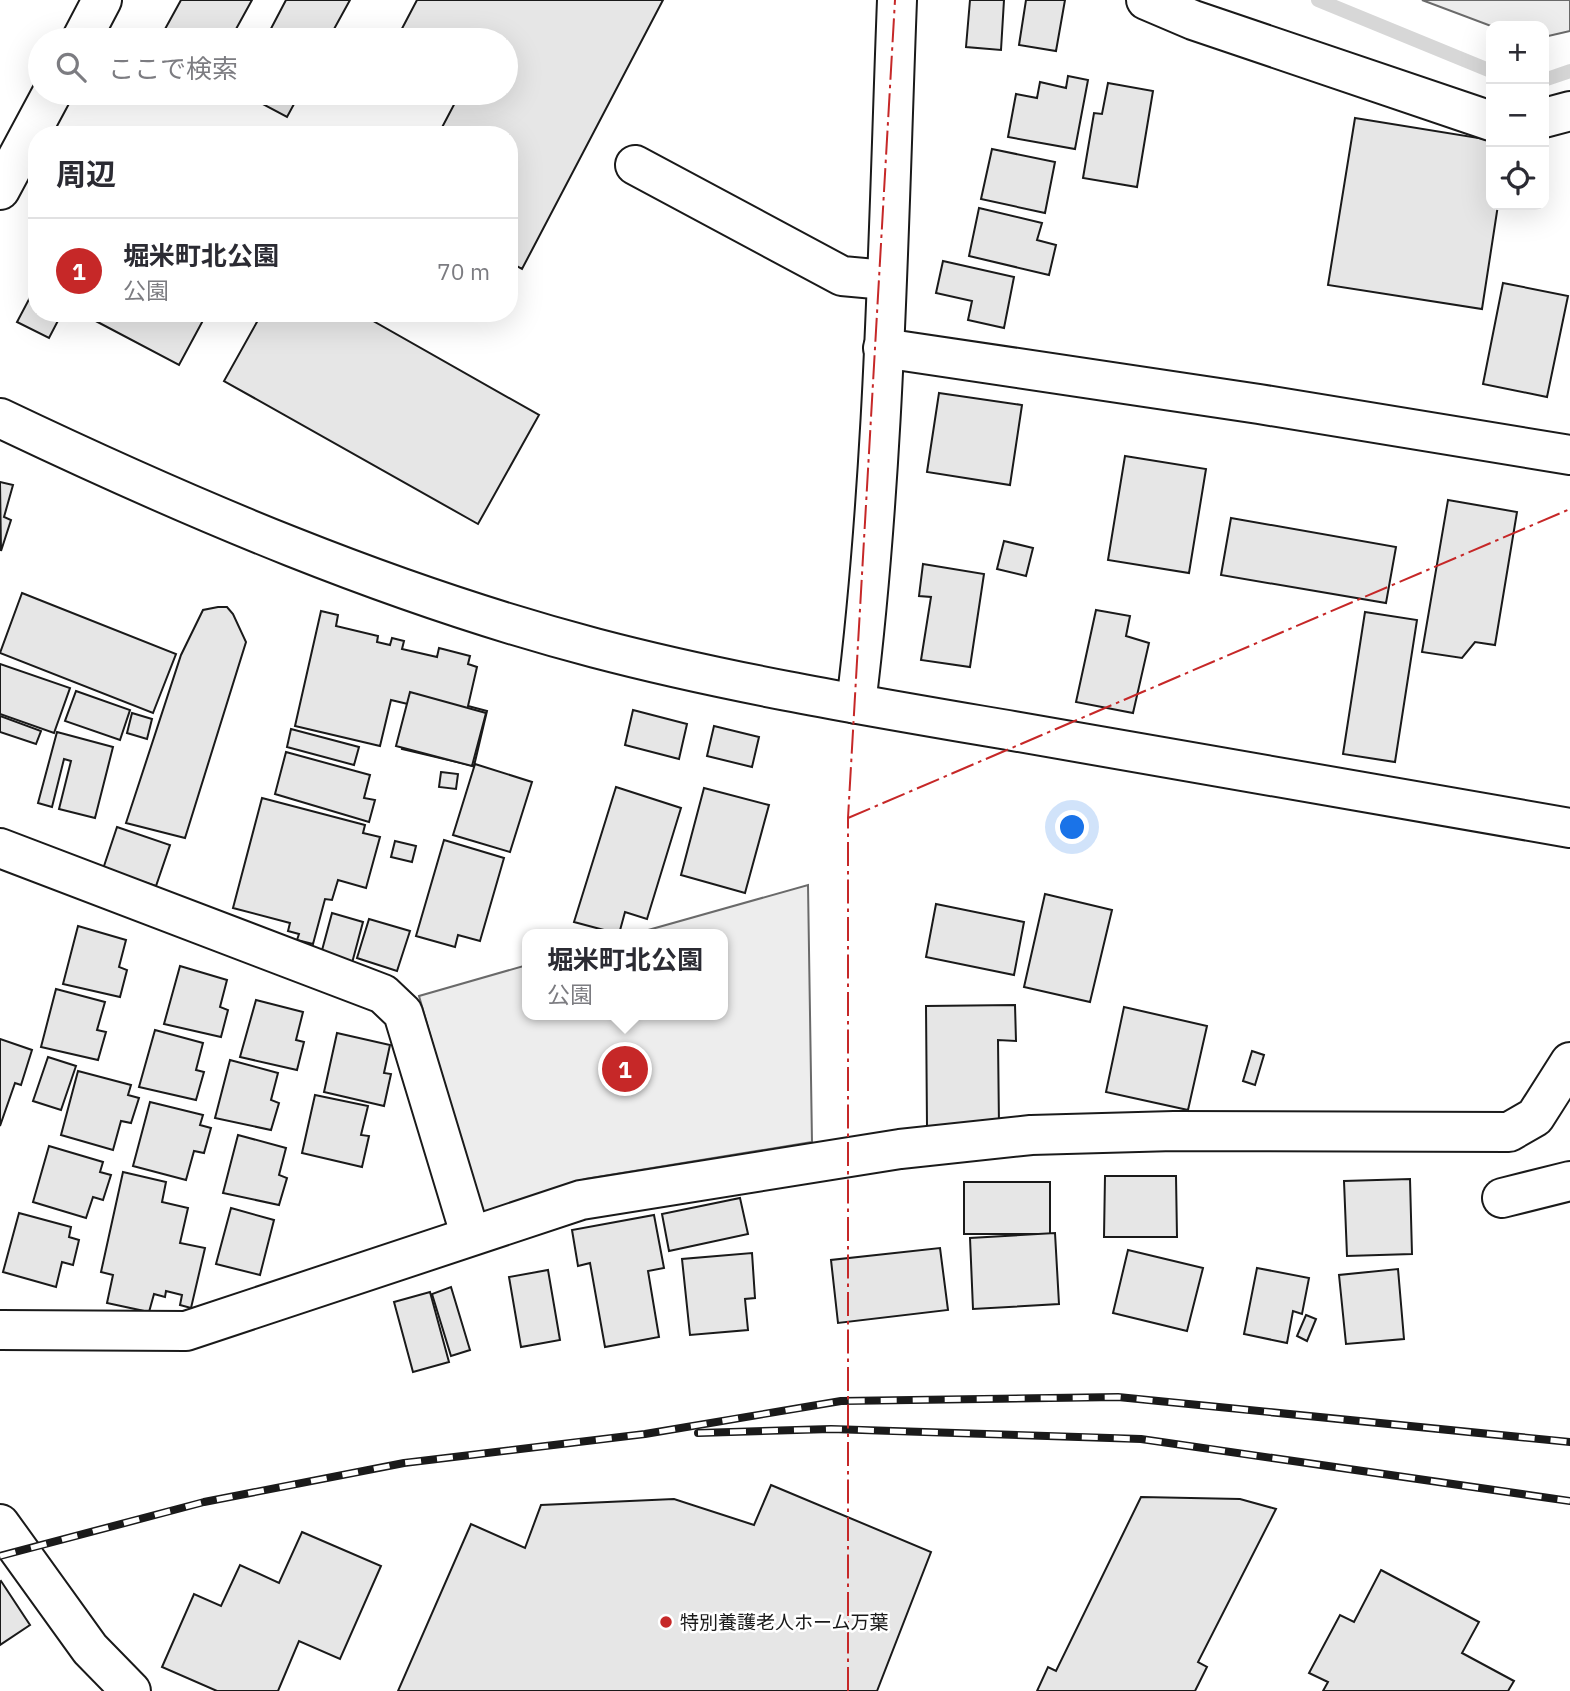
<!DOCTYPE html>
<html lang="ja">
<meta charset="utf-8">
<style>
body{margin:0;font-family:"IBM Plex Sans","Noto Sans JP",sans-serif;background:#f2f2f3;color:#2b2b33}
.controls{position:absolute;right:21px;top:21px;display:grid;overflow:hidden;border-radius:14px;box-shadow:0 7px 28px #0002}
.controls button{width:63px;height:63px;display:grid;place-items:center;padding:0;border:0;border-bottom:2px solid #e1e1e2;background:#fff;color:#2b2b33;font:35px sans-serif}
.you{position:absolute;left:1073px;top:828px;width:24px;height:24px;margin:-18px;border:5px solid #fff;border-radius:50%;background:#1a73e8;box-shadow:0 0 0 10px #1a73e833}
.badge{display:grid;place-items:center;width:46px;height:46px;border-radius:50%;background:#c62828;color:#fff;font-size:23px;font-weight:700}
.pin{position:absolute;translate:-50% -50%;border:4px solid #fff;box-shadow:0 2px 7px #0006}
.popup{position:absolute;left:522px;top:929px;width:206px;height:91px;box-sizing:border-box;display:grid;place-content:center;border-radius:14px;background:#fff;filter:drop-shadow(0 2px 5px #0005);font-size:23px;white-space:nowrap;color:#7c7c81}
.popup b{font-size:26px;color:#2b2b33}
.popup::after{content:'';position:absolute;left:50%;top:100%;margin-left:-14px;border:14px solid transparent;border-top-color:#fff}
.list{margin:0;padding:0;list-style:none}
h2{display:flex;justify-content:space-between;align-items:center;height:91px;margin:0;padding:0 28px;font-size:30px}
h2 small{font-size:23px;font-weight:400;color:#7c7c81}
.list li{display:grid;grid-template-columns:46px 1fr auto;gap:21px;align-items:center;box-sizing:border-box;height:105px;padding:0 28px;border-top:2px solid #e1e1e2}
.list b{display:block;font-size:26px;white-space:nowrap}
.list p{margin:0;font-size:23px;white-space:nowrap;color:#7c7c81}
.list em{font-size:23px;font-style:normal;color:#7c7c81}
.icon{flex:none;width:38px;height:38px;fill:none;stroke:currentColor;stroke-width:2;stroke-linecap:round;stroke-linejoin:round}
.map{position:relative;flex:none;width:1570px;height:1691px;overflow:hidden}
.search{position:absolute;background:#fff;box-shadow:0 7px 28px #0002;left:28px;top:28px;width:490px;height:77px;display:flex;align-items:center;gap:18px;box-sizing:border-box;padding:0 24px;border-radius:38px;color:#7c7c81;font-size:26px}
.panel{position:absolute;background:#fff;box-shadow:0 7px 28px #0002;left:28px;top:126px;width:490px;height:196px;border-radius:28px}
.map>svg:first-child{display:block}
.built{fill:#ededed;stroke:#6a6a6a;stroke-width:2}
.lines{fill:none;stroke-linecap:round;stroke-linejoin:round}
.stream{stroke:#d7d7d7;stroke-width:14}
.building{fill:#e6e6e6;stroke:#1a1a1a;stroke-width:2}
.minor-casing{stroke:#1a1a1a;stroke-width:42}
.minor{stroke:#fff;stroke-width:38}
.rail-casing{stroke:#1a1a1a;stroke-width:8}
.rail{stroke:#fff;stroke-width:5;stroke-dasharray:16;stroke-linecap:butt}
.power{stroke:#c62828;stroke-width:2;stroke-dasharray:24 5 3.5 5;stroke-linecap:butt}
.poi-dot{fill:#c62828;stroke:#fff;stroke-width:2.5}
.labels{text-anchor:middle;stroke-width:5;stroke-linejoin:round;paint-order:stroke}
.poi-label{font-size:19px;fill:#1a1a1a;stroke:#fff;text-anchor:start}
</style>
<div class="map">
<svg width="1570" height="1691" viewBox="0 0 1570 1691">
<rect width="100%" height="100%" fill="#fff"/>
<g class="built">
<path d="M1422,0h148v31l-26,6v-11h-53z"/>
<path d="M808,885l4,257 -227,37 -103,38 -63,-221 108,-31v50h196v-81h-89z"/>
</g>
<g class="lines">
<g class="stream">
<path d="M1318,0l173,71"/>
<path d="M1544,80l26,-9"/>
</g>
</g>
<g class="building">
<path d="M181,0h71l-22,40h-71z"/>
<path d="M286,0h64l-22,40h-63z"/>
<path d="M417,0h246l-141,269 -13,-7v-127h-71l19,-36 -12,-6h61v-53h-110z"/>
<path d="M970,0h34l-3,50 -35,-3z"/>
<path d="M1026,0h39l-9,51 -37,-6z"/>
<path d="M1068,76l20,4 -13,69 -67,-12 8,-43 21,4 3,-16 26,6z"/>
<path d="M1108,83l45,8 -16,96 -54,-9 11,-65 8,1z"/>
<path d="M242,93h58l-13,24z"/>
<path d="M1355,118l136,22v65h7l-16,104 -154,-24z"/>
<path d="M992,149l63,13 -10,51 -64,-14z"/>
<path d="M979,208l63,15 -5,17 19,5 -7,30 -80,-19z"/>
<path d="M943,261l71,16 -10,51 -36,-8 4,-19 -36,-8z"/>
<path d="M1503,283l65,13 -21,101 -64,-13z"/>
<path d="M36,286l1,27h25l-13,25 -32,-16z"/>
<path d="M93,313h114l-28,52 -89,-47z"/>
<path d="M262,313h97l180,102 -61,109 -254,-143z"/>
<path d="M939,393l83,12 -12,80 -83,-13z"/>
<path d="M1125,456l81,13 -17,104 -81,-13z"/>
<path d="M0,482l13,3 -9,32 7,3 -10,31z"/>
<path d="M1448,500l69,12 -22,133 -20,-3 -13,16 -40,-6z"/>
<path d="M1231,518l165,29 -10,56 -165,-28z"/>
<path d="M1004,541l29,7 -7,28 -29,-7z"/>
<path d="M923,564l61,10 -14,93 -49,-7 10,-63 -12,-1z"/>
<path d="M22,593l154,61 -23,59 -153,-60z"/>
<path d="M218,607h9l6,7 13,28 -61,196 -59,-15 55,-168 22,-45z"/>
<path d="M1096,610l34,6 -4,20 23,7 -16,70 -57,-11z"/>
<path d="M321,611l17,4 -2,11 42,10 -1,6 13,3 2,-7 12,3 -2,8 35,8 2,-9 31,8 -2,8 9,3 -9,39 19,5 -13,55 -72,-17 10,-44 -21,-5 -11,46 -85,-20z"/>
<path d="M1365,612l52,8 -22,142 -52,-8z"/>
<path d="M0,664l70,24 -16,45 -54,-19z"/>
<path d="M76,691l54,19 -10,30 -55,-19z"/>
<path d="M410,692l76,21 -14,53 -76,-20z"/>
<path d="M633,710l54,14 -8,35 -54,-14z"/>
<path d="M132,713l20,6 -5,20 -20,-6z"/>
<path d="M0,716l41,15 -5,13 -36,-12z"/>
<path d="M714,726l45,11 -7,30 -45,-11z"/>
<path d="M291,729l68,18 -5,18 -67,-18z"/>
<path d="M57,732l56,15 -18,71 -36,-9 12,-48 -7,-2 -12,48 -14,-4z"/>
<path d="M286,752l84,23 -6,23 11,2 -6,22 -94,-28z"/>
<path d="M475,764l57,18 -22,70 -57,-17z"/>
<path d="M441,772l17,2 -2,15 -17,-2z"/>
<path d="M616,787l65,21 -34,111 -22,-7 -6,22 -45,-12z"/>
<path d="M704,788l65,17 -24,88 -64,-18z"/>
<path d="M262,798l103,27 -2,8 17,4 -14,51 -28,-8 -6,20 -7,-1 -12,45 -16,-4 2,-6 -11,-3 2,-8 -57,-15z"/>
<path d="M117,827l53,18 -14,41 -53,-17z"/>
<path d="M444,840l60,18 -24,83 -22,-6 -3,12 -39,-11z"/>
<path d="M395,841l21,5 -4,16 -21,-5z"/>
<path d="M1045,894l67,16 -22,92 -66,-15z"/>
<path d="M936,904l88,18 -10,53 -88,-18z"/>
<path d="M332,913l31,9 -11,41 -31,-9z"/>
<path d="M369,919l41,12 -13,40 -40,-13z"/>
<path d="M78,926l48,14 -7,27 8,3 -7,27 -57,-13z"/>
<path d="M180,966l47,14 -7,27 8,3 -7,27 -57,-13z"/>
<path d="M56,989l49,13 -8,28 9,2 -8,28 -57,-13z"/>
<path d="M256,1000l47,12 -7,28 8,2 -7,28 -57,-13z"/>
<path d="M1015,1005l1,36 -18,-1 1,86h-72l-1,-120z"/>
<path d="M1124,1007l83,19 -19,84 -82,-18z"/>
<path d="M155,1030l48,13 -7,27 8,2 -8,28 -57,-13z"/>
<path d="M337,1033l53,12 -6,28 7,1 -7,32 -60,-14z"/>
<path d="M0,1039l32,11 -11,35 -6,-2 -15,43z"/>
<path d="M1252,1051l12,4 -9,30 -12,-4z"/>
<path d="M48,1057l28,9 -15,44 -28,-9z"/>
<path d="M230,1060l48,13 -7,27 8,3 -8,27 -56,-12z"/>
<path d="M78,1071l53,14 -3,10 11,3 -8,25 -10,-2 -8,29 -52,-15z"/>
<path d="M315,1095l53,11 -7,29 8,1 -7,31 -60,-14z"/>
<path d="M150,1102l53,13 -3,10 11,3 -7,25 -10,-2 -8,29 -53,-14z"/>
<path d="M238,1135l48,13 -7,27 8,3 -8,27 -56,-12z"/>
<path d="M49,1146l54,16 -3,10 11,3 -8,25 -10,-3 -7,21 -53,-16z"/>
<path d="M123,1172l43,10 -4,20 26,6 -8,35 25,5 -14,60 -11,-3 2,-10 -16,-4 -1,6 -11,-3 -5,18 -42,-9 6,-28 -12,-3z"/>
<path d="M1105,1176h71l1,61h-73z"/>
<path d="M1410,1179l2,75 -65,2 -3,-75z"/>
<rect x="964" y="1182" width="86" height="52"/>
<path d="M740,1198l8,36 -79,17 -7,-37z"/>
<path d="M231,1208l43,12 -14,55 -44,-11z"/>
<path d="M19,1213l52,14 -2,10 10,3 -6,25 -11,-3 -6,25 -53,-15z"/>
<path d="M654,1215l10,53 -16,3 11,66 -54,10 -15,-84 -12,3 -6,-36z"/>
<path d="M1055,1233l4,71 -86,5 -3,-71z"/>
<path d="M940,1248l8,62 -110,13 -7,-63z"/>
<path d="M1128,1250l75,18 -16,63 -74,-18z"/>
<path d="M752,1253l3,45 -10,1 3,31 -58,5 -8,-76z"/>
<path d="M1257,1268l52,10 -7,36 -9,-3 -6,32 -43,-9z"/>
<path d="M1398,1269l6,70 -58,5 -7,-69z"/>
<path d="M548,1270l12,70 -39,7 -12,-70z"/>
<path d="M451,1287l19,63 -19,6 -19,-62z"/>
<path d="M430,1292l19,70 -36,10 -19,-70z"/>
<path d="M1306,1315l10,4 -9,22 -10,-5z"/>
<path d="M771,1485l160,67 -54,139h-479l73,-167 54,24 16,-43 133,-6 80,26z"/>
<path d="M1141,1497l99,2 36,10 -78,153 9,5 -12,24h-158l11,-24 8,4z"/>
<path d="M302,1532l79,34 -41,93 -41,-18 -21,50h-61l-55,-24 32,-73 27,12 19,-41 39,18z"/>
<path d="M1381,1570l98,52 -17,31 52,28 -6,10h-185l5,-9 -19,-9 31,-58 14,7z"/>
<path d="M1,1581l29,44 -30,20v-63z"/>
</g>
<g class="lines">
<defs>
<g id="minor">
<path d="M1146,0l47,20 298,101"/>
<path d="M81,40l21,-40"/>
<path d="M1544,118l26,-7"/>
<path d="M635,165l207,111 44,4"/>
<path d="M0,190l52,-97"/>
<path d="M883,348l376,56 311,51"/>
<path d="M0,418c191,91 390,176 595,230 137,36 278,59 418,83 186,33 372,63 557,97"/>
<path d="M856,704c29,-233 32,-470 41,-704"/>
<path d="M0,848l383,146 20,19 67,221"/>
<path d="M1502,1198l68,-17"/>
<path d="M0,1330l186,1 395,-131 319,-51 131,-14 143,-4 335,1 26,-15 35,-55"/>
<path d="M0,1524l90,125 41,42"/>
</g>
</defs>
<use href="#minor" class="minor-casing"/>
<use href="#minor" class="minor"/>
<defs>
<g id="rail">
<path d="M698,1433l133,-4 310,10 429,62"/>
<path d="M0,1556l204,-54 200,-39 241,-29 196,-33 277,-4 452,45"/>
</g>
</defs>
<use href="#rail" class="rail-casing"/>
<use href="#rail" class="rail"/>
<g class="power">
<path d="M848,818l722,-309"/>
<path d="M848,1691v-873l47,-818"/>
</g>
</g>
<circle class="poi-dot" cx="666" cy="1622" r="7"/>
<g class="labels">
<g class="poi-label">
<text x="680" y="1629">特別養護老人ホーム万葉</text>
</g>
</g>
</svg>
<div class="controls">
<button>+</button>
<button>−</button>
<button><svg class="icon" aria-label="locate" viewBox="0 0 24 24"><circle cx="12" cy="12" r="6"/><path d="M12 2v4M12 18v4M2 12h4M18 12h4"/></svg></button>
</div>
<div class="you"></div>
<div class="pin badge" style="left:625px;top:1069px">1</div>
<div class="popup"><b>堀米町北公園</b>公園</div>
<div class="search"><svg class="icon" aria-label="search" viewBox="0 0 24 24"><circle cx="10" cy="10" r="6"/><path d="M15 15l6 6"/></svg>ここで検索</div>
<section class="panel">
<h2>周辺<small></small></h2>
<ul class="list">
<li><span class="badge">1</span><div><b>堀米町北公園</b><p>公園</p></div><em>70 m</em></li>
</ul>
</section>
</div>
